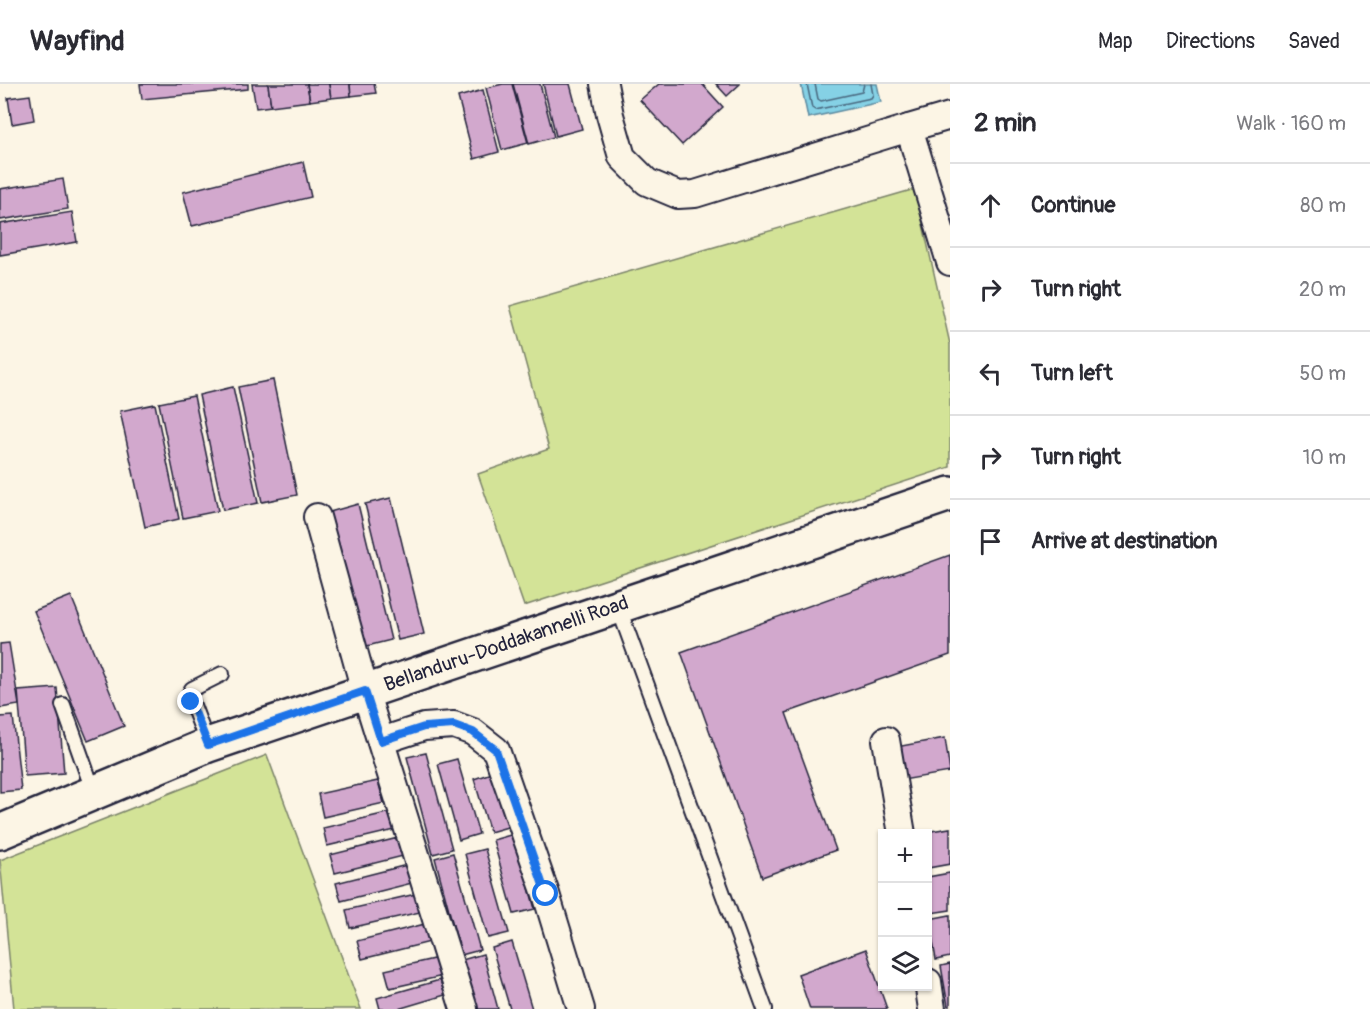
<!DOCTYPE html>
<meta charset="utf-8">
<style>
body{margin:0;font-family:Pangolin,sans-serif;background:#f2f2f3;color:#2b2b33}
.controls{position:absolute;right:18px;bottom:18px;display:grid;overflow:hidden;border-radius:0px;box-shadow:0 2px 4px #0004}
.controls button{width:54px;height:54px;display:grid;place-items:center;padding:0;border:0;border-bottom:2px solid #e1e1e2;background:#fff;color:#2b2b33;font:30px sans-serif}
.stop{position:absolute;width:18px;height:18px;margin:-14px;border:4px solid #1a73e8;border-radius:50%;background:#fff}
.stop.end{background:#1a73e8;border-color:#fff;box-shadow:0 2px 6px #0008}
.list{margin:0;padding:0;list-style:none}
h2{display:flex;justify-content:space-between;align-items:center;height:78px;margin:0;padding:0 24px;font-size:26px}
h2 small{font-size:20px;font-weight:400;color:#7c7c81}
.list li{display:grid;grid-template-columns:39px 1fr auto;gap:18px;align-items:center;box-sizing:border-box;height:84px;padding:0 24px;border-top:2px solid #e1e1e2}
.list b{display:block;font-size:22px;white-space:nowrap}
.list em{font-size:20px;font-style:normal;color:#7c7c81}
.icon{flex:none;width:33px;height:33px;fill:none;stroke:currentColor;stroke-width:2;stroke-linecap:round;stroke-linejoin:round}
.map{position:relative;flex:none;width:950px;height:925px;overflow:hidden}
header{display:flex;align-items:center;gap:36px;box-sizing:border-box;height:84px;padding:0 30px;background:#fff;border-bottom:2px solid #e1e1e2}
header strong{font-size:28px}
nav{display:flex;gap:33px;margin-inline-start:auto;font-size:21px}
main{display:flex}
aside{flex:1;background:#fff}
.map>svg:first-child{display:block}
.green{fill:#d3e397;stroke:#7a8269;stroke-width:1.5}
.water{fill:#85d1e5;stroke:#5d8ba1;stroke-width:1.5}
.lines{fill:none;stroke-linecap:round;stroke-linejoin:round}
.shore{stroke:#4a687f;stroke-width:1.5}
.building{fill:#d2a8cd;stroke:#22223b;stroke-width:1.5}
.lane-casing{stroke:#22223b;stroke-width:18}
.street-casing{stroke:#22223b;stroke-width:30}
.secondary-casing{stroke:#22223b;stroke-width:38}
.lane{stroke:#fcf5e5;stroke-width:14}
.street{stroke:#fcf5e5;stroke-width:26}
.secondary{stroke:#fcf5e5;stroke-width:33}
.route{stroke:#1a73e8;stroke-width:8}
.labels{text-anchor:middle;stroke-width:4.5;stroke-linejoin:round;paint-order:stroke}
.street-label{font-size:20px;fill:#22223b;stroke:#fcf5e5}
</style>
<header>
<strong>Wayfind</strong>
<nav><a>Map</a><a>Directions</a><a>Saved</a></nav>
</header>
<main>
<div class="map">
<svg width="950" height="925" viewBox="0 0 950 925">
<rect width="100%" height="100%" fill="#fcf5e5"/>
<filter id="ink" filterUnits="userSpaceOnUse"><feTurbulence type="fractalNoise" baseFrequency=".0167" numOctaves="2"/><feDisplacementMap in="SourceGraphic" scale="12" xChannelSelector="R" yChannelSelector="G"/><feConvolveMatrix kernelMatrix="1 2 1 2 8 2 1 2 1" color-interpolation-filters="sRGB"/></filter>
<g filter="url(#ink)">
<g class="green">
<path d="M915,105l35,155v123l-426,139 -46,-132 71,-25 -39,-143z"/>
<path d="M267,671l94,254h-347l-14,-149z"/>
</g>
<path class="water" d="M801,0h76l4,18 -73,16z"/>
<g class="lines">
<g class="shore">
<path d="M807,0l5,24 3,2 56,-12 2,-3 -2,-11"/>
<path d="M815,0l3,15 3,2 41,-9 2,-8"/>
</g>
</g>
<g class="building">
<path d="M140,0h108v5l-106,10z"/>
<path d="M252,0h16l3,22 -15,2z"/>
<path d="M268,0h39l3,17 -39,5z"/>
<path d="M307,0h22l2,14 -21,3z"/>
<path d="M329,0h21l1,12 -20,2z"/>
<path d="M350,0h24l2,9 -25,3z"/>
<path d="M503,0h9l16,59 -26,7 -16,-62z"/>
<path d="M513,0h27l14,53 -25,7z"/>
<path d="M543,0h27l12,45 -26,7z"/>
<path d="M659,0h43l21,23 -41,38 -42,-45z"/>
<path d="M716,0h24l-13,12z"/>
<path d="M483,6l16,62 -25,7 -16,-62z"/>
<path d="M30,11l4,25 -22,4 -4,-26z"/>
<path d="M303,78l8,35 -119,29 -9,-34z"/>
<path d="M63,95l5,30 -68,11v-31z"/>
<path d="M72,128l5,30 -77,13v-31z"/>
<path d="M273,296l24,115 -35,7 -24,-115z"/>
<path d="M233,303l25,116 -35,7 -24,-115z"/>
<path d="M194,312l24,115 -35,7 -24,-115z"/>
<path d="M155,320l24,115 -34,8 -25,-116z"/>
<path d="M391,414l33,136 -26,6 -33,-136z"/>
<path d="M358,420l33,136 -32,8 -33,-135z"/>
<path d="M950,471v100l-164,58 50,137 -74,27 -81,-225z"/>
<path d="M71,512l53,130 -36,15 -54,-130z"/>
<path d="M9,559l10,62 -19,3v-64z"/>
<path d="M57,604l7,85 -39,3 -7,-85z"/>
<path d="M13,632l8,74 -21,2v-75z"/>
<path d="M945,654l5,34 -47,8 -7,-33z"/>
<path d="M426,669l26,96 -19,5 -26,-97z"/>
<path d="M457,675l22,75 -20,6 -21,-76z"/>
<path d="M494,688l17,54 -21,6 -16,-53z"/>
<path d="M378,697l6,22 -61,14 -5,-23z"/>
<path d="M391,728l4,18 -68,16 -4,-18z"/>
<path d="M950,744v36l-22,4v-34l-9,-1z"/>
<path d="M514,750l21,75 -21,5 -21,-74z"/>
<path d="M398,754l5,18 -68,17 -5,-18z"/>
<path d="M485,765l24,84 -21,5 -23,-84z"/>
<path d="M453,769l27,97 -19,5 -26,-97z"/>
<path d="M407,781l5,18 -71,18 -5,-18z"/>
<path d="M950,789v37l-19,3 -3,-20v-16z"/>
<path d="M416,810l4,18 -70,16 -4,-18z"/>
<path d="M950,831v42l-14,3 -7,-41z"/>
<path d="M425,840l5,18 -68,17 -5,-18z"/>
<path d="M512,858l20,67h-22l-18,-61z"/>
<path d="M866,865l21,60h-77l-12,-35z"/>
<path d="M483,870l15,55h-22l-14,-49z"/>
<path d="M438,874l5,18 -53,12 -5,-18z"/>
<path d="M950,880v42h-2l-7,-40z"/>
<path d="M440,896l5,15 -47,14h-18l-3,-11z"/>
</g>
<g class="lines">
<defs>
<g id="lane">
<path d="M618,522l147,403"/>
<path d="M63,621l31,88"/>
<path d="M208,661l-19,-50 3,-6 30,-15"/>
</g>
<g id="street">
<path d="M604,0l6,31 12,42 25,25 31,13 17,-1 214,-66 41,134"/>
<path d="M909,44l41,-12"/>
<path d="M317,433l48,174 99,318"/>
<path d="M886,656l16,94"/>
<path d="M381,657l43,-14 30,-2 19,7 23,18 50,144 35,115"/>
<path d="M928,898l4,27"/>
</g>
<path id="secondary" d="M0,748l208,-87 742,-251"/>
</defs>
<use href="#lane" class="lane-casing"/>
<use href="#street" class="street-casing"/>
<use href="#secondary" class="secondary-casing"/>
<use href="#lane" class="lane"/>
<use href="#street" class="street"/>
<use href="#secondary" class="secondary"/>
</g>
</g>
<g class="lines" filter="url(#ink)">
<path class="route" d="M191,618l17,43 157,-54 16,50 43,-14 30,-2 19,7 23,18 50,144"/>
</g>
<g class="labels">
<g class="street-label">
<text transform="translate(506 559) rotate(-19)" y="7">Bellanduru-Doddakannelli Road</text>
</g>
</g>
</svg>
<div class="controls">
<button>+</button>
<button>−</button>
<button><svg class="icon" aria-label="layers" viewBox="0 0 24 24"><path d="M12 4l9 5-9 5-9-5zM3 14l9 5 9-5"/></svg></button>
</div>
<div class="stop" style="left:546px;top:810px"></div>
<div class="stop end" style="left:191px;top:618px"></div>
</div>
<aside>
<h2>2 min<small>Walk · 160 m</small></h2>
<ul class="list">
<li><svg class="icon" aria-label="ahead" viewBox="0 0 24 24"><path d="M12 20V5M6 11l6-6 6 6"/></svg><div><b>Continue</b></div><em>80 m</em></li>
<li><svg class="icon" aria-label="right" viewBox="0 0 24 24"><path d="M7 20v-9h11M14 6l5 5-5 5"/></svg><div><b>Turn right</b></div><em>20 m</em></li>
<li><svg class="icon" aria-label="left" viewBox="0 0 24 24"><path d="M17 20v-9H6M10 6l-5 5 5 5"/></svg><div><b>Turn left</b></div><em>50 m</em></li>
<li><svg class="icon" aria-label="right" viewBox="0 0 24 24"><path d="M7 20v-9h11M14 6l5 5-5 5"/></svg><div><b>Turn right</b></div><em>10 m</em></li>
<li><svg class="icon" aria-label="arrive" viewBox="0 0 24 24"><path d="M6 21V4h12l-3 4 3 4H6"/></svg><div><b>Arrive at destination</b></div></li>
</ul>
</aside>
</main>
